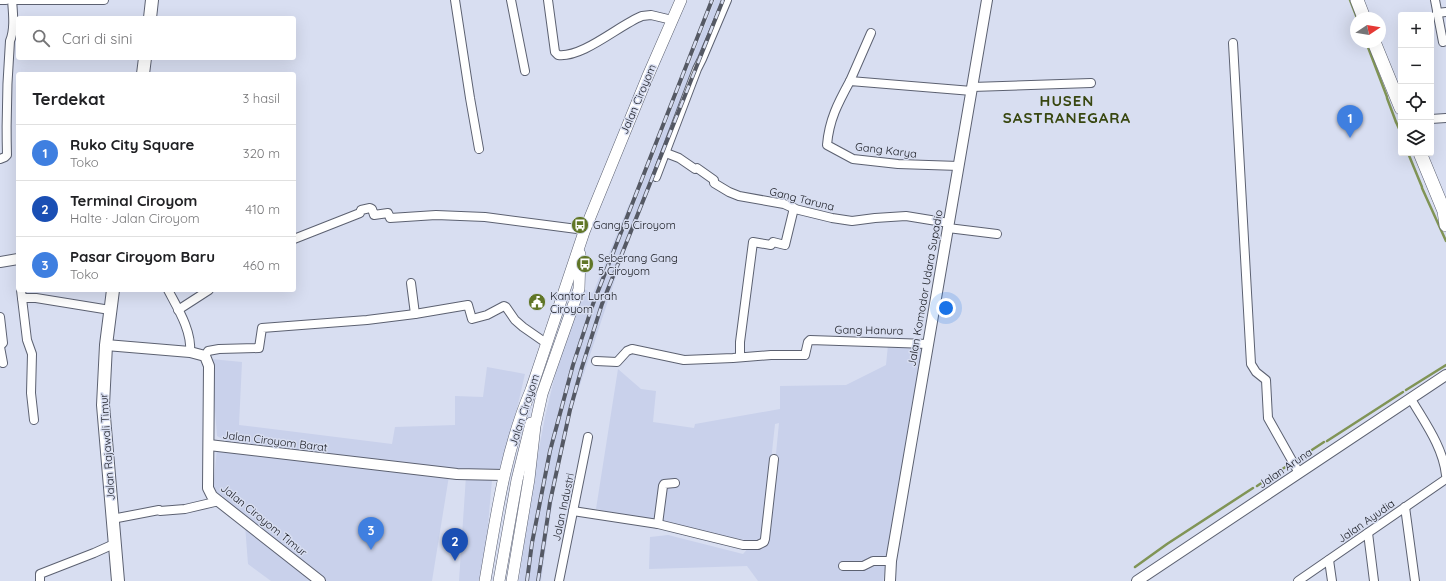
<!DOCTYPE html>
<html lang="id">
<meta charset="utf-8">
<style>
body{margin:0;font-family:Quicksand,sans-serif;background:#f6f6f6;color:#202124}
.controls{position:absolute;right:12px;top:12px;display:grid;overflow:hidden;border-radius:4px;box-shadow:0 4px 16px #0002}
.controls button{width:36px;height:36px;display:grid;place-items:center;padding:0;border:0;border-bottom:1px solid #e0e0e0;background:#fff;color:#202124;font:20px sans-serif}
.compass{position:absolute;left:1350px;top:12px;width:36px;height:36px;border-radius:50%;background:#fff;box-shadow:0 4px 16px #0002;rotate:78deg}
.you{position:absolute;left:946px;top:308px;width:14px;height:14px;margin:-10px;border:3px solid #fff;border-radius:50%;background:#1a73e8;box-shadow:0 0 0 6px #1a73e833}
.badge{display:grid;place-items:center;width:26px;height:26px;border-radius:50%;background:#0b8043;color:#fff;font-size:13px;font-weight:700}
.pin{position:absolute;translate:-50% -33px;filter:drop-shadow(0 1px 2px #0008)}
.pin::after{content:'';position:absolute;top:21px;width:14px;height:12px;background:inherit;clip-path:polygon(0 0,100% 0,50% 100%)}
.list{margin:0;padding:0;list-style:none}
h2{display:flex;justify-content:space-between;align-items:center;height:52px;margin:0;padding:0 16px;font-size:17px}
h2 small{font-size:13px;font-weight:400;color:#757577}
.list li{display:grid;grid-template-columns:26px 1fr auto;gap:12px;align-items:center;box-sizing:border-box;height:56px;padding:0 16px;border-top:1px solid #e0e0e0}
.list b{display:block;font-size:15px;white-space:nowrap}
.list p{margin:0;font-size:13px;white-space:nowrap;color:#757577}
.list em{font-size:13px;font-style:normal;color:#757577}
.icon{flex:none;width:22px;height:22px;fill:none;stroke:currentColor;stroke-width:2;stroke-linecap:round;stroke-linejoin:round}
.map{position:relative;flex:none;width:1446px;height:581px;overflow:hidden}
.search{position:absolute;background:#fff;box-shadow:0 4px 16px #0002;left:16px;top:16px;width:280px;height:44px;display:flex;align-items:center;gap:10px;box-sizing:border-box;padding:0 14px;border-radius:4px;color:#757577;font-size:15px}
.panel{position:absolute;background:#fff;box-shadow:0 4px 16px #0002;left:16px;top:72px;width:280px;height:220px;border-radius:4px}
.map>svg:first-child{display:block}
.built{fill:#c9d1eb}
.lines{fill:none;stroke-linecap:round;stroke-linejoin:round}
.stream{stroke:#809456;stroke-width:2.5}
.minor-casing{stroke:#5c6171;stroke-width:10}
.tertiary-casing{stroke:#5c6171;stroke-width:12}
.secondary-casing{stroke:#5c6171;stroke-width:12}
.primary-casing{stroke:#5c6171;stroke-width:14}
.trunk-casing{stroke:#5c6171;stroke-width:14}
.minor{stroke:#fff;stroke-width:8}
.tertiary{stroke:#fff;stroke-width:10}
.secondary{stroke:#fff;stroke-width:11}
.primary{stroke:#fff;stroke-width:12}
.trunk{stroke:#fff;stroke-width:13}
.rail-casing{stroke:#555964;stroke-width:4}
.rail{stroke:#d8def1;stroke-width:2.5;stroke-dasharray:8;stroke-linecap:butt}
.labels{text-anchor:middle;stroke-width:3;stroke-linejoin:round;paint-order:stroke}
.street-label{font-size:11px;fill:#16181f;stroke:#d8def1}
.poi-label{font-size:11px;fill:#16181f;stroke:#d8def1;text-anchor:start}
.district-label{font-size:15px;font-weight:bold;letter-spacing:1px;fill:#384710;stroke:#d8def1}
</style>
<div class="map">
<svg width="1446" height="581" viewBox="0 0 1446 581">
<rect width="100%" height="100%" fill="#d8def1"/>
<g class="built">
<path d="M715,0h10l-103,259 -52,156 -15,70 -14,96h-22l12,-90 14,-74 11,-46 28,-82 9,4 36,-89 5,2z"/>
<path d="M888,345l36,2 -12,56 -29,178h-125l-11,-15 -98,3 1,-32 18,-2 75,19 7,-8 17,-1 12,-122 -4,1 -12,111 -4,8 -163,-34 22,-140 23,20 15,2 -3,31 41,6 1,-4 85,-15v-23l66,-1 40,-20z"/>
<path d="M211,359l31,3 -3,63 153,19 3,-17 60,-2v-29l28,1 4,-30 38,7 -20,86 -6,9 -7,2 -36,-1 -230,-29 -9,-5z"/>
<path d="M217,449l232,27 -17,105h-106l-113,-92z"/>
<path d="M466,476l26,4 -9,101h-24z"/>
<path d="M245,525l72,56h-46l-23,-17z"/>
</g>
<g class="lines">
<g class="stream">
<path d="M1350,0l7,18"/>
<path d="M1366,42l21,55"/>
<path d="M1387,98l9,24"/>
<path d="M1396,122l5,11"/>
<path d="M1408,153l14,34"/>
<path d="M1422,188l24,53"/>
<path d="M1406,390l40,-25"/>
<path d="M1327,441l76,-49"/>
<path d="M1295,461l29,-19"/>
<path d="M1257,486l33,-22"/>
<path d="M1135,567l32,-23 86,-56"/>
</g>
<defs>
<g id="minor">
<path d="M0,0h6"/>
<path d="M14,0h90"/>
<path d="M455,0l15,98 9,51"/>
<path d="M511,0l14,71"/>
<path d="M548,0l7,52 3,3c25,3 61,-30 84,-39l9,-1 21,5"/>
<path d="M1435,0l8,42 3,-1"/>
<path d="M1437,13l9,-1"/>
<path d="M1233,43l18,321 5,8 10,8 2,38 31,55"/>
<path d="M850,81l21,-48"/>
<path d="M972,87l119,-4"/>
<path d="M1431,119l15,-1"/>
<path d="M666,153l13,5 16,11 2,-1 17,12v3l15,9 10,4 45,8 11,5 37,9 20,3 23,-3 31,-2 43,7"/>
<path d="M0,159l5,-2 2,-2c-1,-38 0,-76 3,-114 5,-12 3,-28 2,-41"/>
<path d="M959,166l-61,-2 -45,-5 -26,-14c2,-25 11,-42 23,-64l122,10"/>
<path d="M656,177l41,-108 5,-10 25,-59"/>
<path d="M948,228l49,6"/>
<path d="M294,239l66,-26 1,-3 9,-2 2,1 2,6 14,-2 2,5 46,-3 49,2 92,12 7,3"/>
<path d="M411,283l4,31"/>
<path d="M21,290l6,50 5,14 -1,39 3,27"/>
<path d="M168,290c10,19 24,41 22,62"/>
<path d="M22,298h14l74,12"/>
<path d="M178,310l31,-20"/>
<path d="M0,317l3,26 -3,3"/>
<path d="M0,347l3,16"/>
<path d="M205,356l3,-5 11,-2 40,-1 3,-20 105,-8 48,-6 53,-9 4,14 15,-4 17,-9 2,1 9,13 8,7 23,16"/>
<path d="M740,357v-15l13,-100 18,3 2,-3 12,3 9,-37"/>
<path d="M596,361l21,1 10,-11 5,-2 52,11 49,-2 38,-3h34l3,-13 2,-2 118,4"/>
<path d="M1411,399c14,24 32,48 35,76"/>
<path d="M1405,507l10,74"/>
<path d="M573,511l85,13 85,21h15l6,-3 1,-3 9,-80"/>
<path d="M112,519l47,-9 1,1 25,-2 34,-8"/>
<path d="M658,524l5,-38 1,-2 11,-1"/>
<path d="M1368,533l6,48"/>
<path d="M1329,560l3,21"/>
<path d="M843,566h20l10,-5h18"/>
<path d="M40,581v-7l54,-21 20,-9"/>
<path d="M559,581l29,-144"/>
<path d="M1298,581l148,-102"/>
</g>
<g id="tertiary">
<path d="M0,262l18,-3"/>
<path d="M106,345l84,7 15,4 4,10 -1,122 4,8 108,85"/>
<path d="M209,445l248,29 47,1"/>
<path d="M890,581l1,-20 96,-561"/>
<path d="M1137,581l309,-206"/>
</g>
<g id="secondary">
<path d="M485,581c11,-64 20,-130 46,-191l53,-158 63,-154 34,-78"/>
<path d="M499,581l18,-101 14,-57"/>
<path d="M512,581l17,-102 6,-53 7,-32 37,-105 1,-35"/>
</g>
<g id="primary">
<path d="M150,18l2,-18"/>
<path d="M143,74l2,-16"/>
<path d="M113,290l-7,55 -3,60 15,176"/>
</g>
<g id="trunk">
<path d="M1357,0l7,18"/>
<path d="M1374,42l27,66"/>
<path d="M1420,153l24,58 2,14"/>
</g>
</defs>
<use href="#minor" class="minor-casing"/>
<use href="#tertiary" class="tertiary-casing"/>
<use href="#secondary" class="secondary-casing"/>
<use href="#primary" class="primary-casing"/>
<use href="#trunk" class="trunk-casing"/>
<use href="#minor" class="minor"/>
<use href="#tertiary" class="tertiary"/>
<use href="#secondary" class="secondary"/>
<use href="#primary" class="primary"/>
<use href="#trunk" class="trunk"/>
<defs>
<g id="rail">
<path d="M527,581l5,-38 18,-92 23,-86 20,-61 119,-304"/>
<path d="M538,581l12,-79 20,-92 12,-43 20,-63 121,-304"/>
</g>
</defs>
<use href="#rail" class="rail-casing"/>
<use href="#rail" class="rail"/>
</g>
<defs>
<symbol id="bus-disc" viewBox="-11 -11 22 22"><circle r="9.5" fill="#607627" stroke="#d8def1"/><path d="M-5-6H5V4H4V6H2V4H-2V6H-4V4H-5ZM-3.5-4V0h7V-4ZM-3.5 1.2v1.5H-2V1.2ZM2 1.2v1.5H3.5V1.2Z" fill="#fff"/></symbol>
<symbol id="civic-disc" viewBox="-11 -11 22 22"><circle r="9.5" fill="#607627" stroke="#d8def1"/><path d="M-.6-6.5H3V-4.5H.6V-3L4-1V1h2V6H-6V1h2V-1L-.6-3ZM-1.2 2.5V6h2.4V2.5Z" fill="#fff"/></symbol>
</defs>
<g fill-rule="evenodd">
<use href="#bus-disc" x="570" y="215" width="20" height="20"/>
<use href="#bus-disc" x="575" y="254" width="20" height="20"/>
<use href="#civic-disc" x="527" y="292" width="20" height="20"/>
</g>
<g class="labels">
<g class="street-label">
<text transform="translate(638 99) rotate(-67)" y="4">Jalan Ciroyom</text>
<text transform="translate(886 150) rotate(7)" y="4">Gang Karya</text>
<text transform="translate(802 199) rotate(14)" y="4">Gang Taruna</text>
<text transform="translate(925 288) rotate(-80)" y="4">Jalan Komodor Udara Supadio</text>
<text transform="translate(869 330) rotate(1)" y="4">Gang Hanura</text>
<text transform="translate(524 410) rotate(-72)" y="4">Jalan Ciroyom</text>
<text transform="translate(275 441) rotate(7)" y="4">Jalan Ciroyom Barat</text>
<text transform="translate(107 447) rotate(-94)" y="4">Jalan Rajawali Timur</text>
<text transform="translate(1285 468) rotate(-34)" y="4">Jalan Aruna</text>
<text transform="translate(563 507) rotate(-78)" y="4">Jalan Industri</text>
<text transform="translate(264 520) rotate(39)" y="4">Jalan Ciroyom Timur</text>
<text transform="translate(1366 521) rotate(-35)" y="4">Jalan Ayudia</text>
</g>
<g class="poi-label">
<text x="593" y="229">Gang 5 Ciroyom</text>
<text x="598" y="262">Seberang Gang<tspan x="598" dy="13">5 Ciroyom</tspan></text>
<text x="550" y="300">Kantor Lurah<tspan x="550" dy="13">Ciroyom</tspan></text>
</g>
<g class="district-label">
<text x="1067" y="106">HUSEN<tspan x="1067" dy="17">SASTRANEGARA</tspan></text>
</g>
</g>
</svg>
<div class="controls">
<button>+</button>
<button>−</button>
<button><svg class="icon" aria-label="locate" viewBox="0 0 24 24"><circle cx="12" cy="12" r="6"/><path d="M12 2v4M12 18v4M2 12h4M18 12h4"/></svg></button>
<button><svg class="icon" aria-label="layers" viewBox="0 0 24 24"><path d="M12 4l9 5-9 5-9-5zM3 14l9 5 9-5"/></svg></button>
</div>
<svg class="compass" viewBox="-18 -18 36 36"><path d="M0-13l5 13h-10z" fill="#e53935"/><path d="M0 13l5-13h-10z" fill="#757577"/></svg>
<div class="you"></div>
<div class="pin badge" style="left:1350px;top:138px;background:#3f7fe0">1</div>
<div class="pin badge" style="left:455px;top:561px;background:#1a4fb4">2</div>
<div class="pin badge" style="left:371px;top:550px;background:#3f7fe0">3</div>
<div class="search"><svg class="icon" aria-label="search" viewBox="0 0 24 24"><circle cx="10" cy="10" r="6"/><path d="M15 15l6 6"/></svg>Cari di sini</div>
<section class="panel">
<h2>Terdekat<small>3 hasil</small></h2>
<ul class="list">
<li><span class="badge" style="background:#3f7fe0">1</span><div><b>Ruko City Square</b><p>Toko</p></div><em>320 m</em></li>
<li><span class="badge" style="background:#1a4fb4">2</span><div><b>Terminal Ciroyom</b><p>Halte · Jalan Ciroyom</p></div><em>410 m</em></li>
<li><span class="badge" style="background:#3f7fe0">3</span><div><b>Pasar Ciroyom Baru</b><p>Toko</p></div><em>460 m</em></li>
</ul>
</section>
</div>
